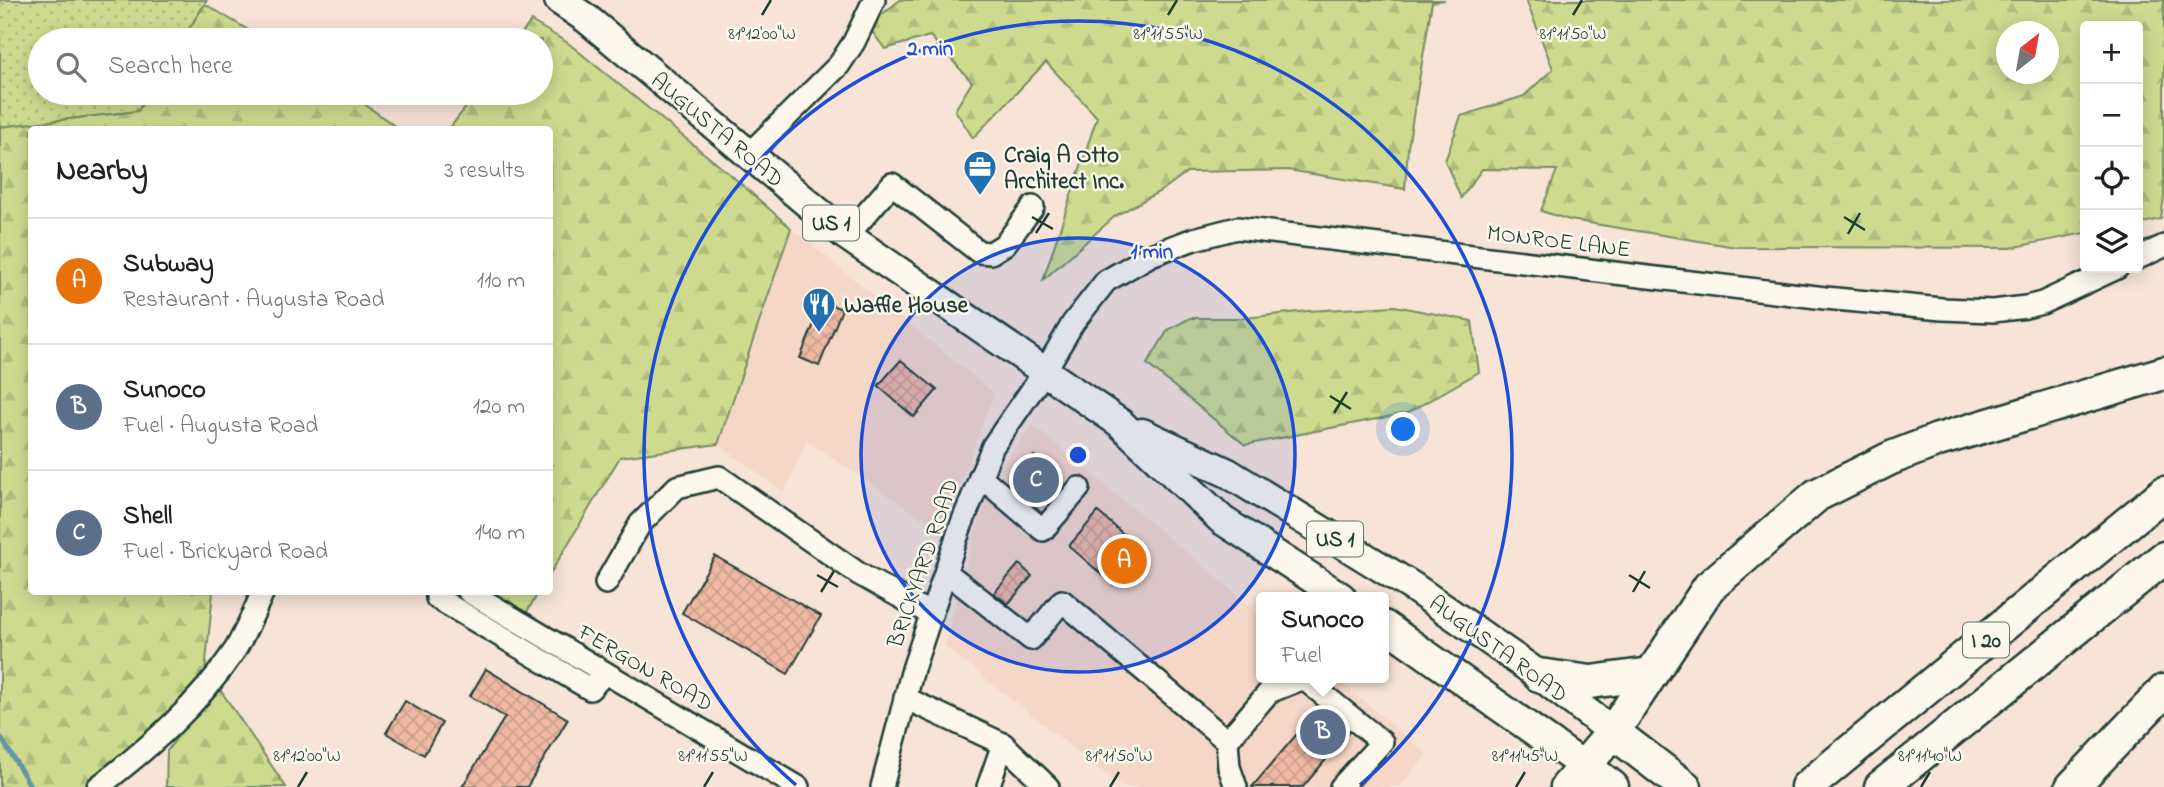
<!DOCTYPE html>
<meta charset="utf-8">
<style>
body{margin:0;font-family:"Indie Flower",sans-serif;background:#f2f2f2;color:#202124}
.controls{position:absolute;right:21px;top:21px;display:grid;overflow:hidden;border-radius:7px;box-shadow:0 4px 18px #0003}
.controls button{width:63px;height:63px;display:grid;place-items:center;padding:0;border:0;border-bottom:2px solid #e0e0e0;background:#fff;color:#202124;font:35px sans-serif}
.compass{position:absolute;left:1996px;top:21px;width:63px;height:63px;border-radius:50%;background:#fff;box-shadow:0 4px 18px #0003;rotate:31deg}
.you{position:absolute;left:1404px;top:430px;width:24px;height:24px;margin:-18px;border:5px solid #fff;border-radius:50%;background:#1a73e8;box-shadow:0 0 0 10px #1a73e833}
.badge{display:grid;place-items:center;width:46px;height:46px;border-radius:50%;background:#1a73e8;color:#fff;font-size:23px;font-weight:700}
.pin{position:absolute;translate:-50% -50%;border:4px solid #fff;box-shadow:0 2px 7px #0006}
.popup{position:absolute;left:1256px;top:592px;width:133px;height:91px;box-sizing:border-box;display:grid;place-content:center;border-radius:7px;background:#fff;filter:drop-shadow(0 2px 5px #0005);font-size:23px;white-space:nowrap;color:#757577}
.popup b{font-size:26px;color:#202124}
.popup::after{content:'';position:absolute;left:50%;top:100%;margin-left:-14px;border:14px solid transparent;border-top-color:#fff}
.list{margin:0;padding:0;list-style:none}
h2{display:flex;justify-content:space-between;align-items:center;height:91px;margin:0;padding:0 28px;font-size:30px}
h2 small{font-size:23px;font-weight:400;color:#757577}
.list li{display:grid;grid-template-columns:46px 1fr auto;gap:21px;align-items:center;box-sizing:border-box;height:126px;padding:0 28px;border-top:2px solid #e0e0e0}
.list b{display:block;font-size:26px;white-space:nowrap}
.list p{margin:0;font-size:23px;white-space:nowrap;color:#757577}
.list em{font-size:23px;font-style:normal;color:#757577}
.icon{flex:none;width:38px;height:38px;fill:none;stroke:currentColor;stroke-width:2;stroke-linecap:round;stroke-linejoin:round}
.map{position:relative;flex:none;width:2164px;height:787px;overflow:hidden}
.search{position:absolute;background:#fff;box-shadow:0 4px 18px #0003;left:28px;top:28px;width:525px;height:77px;display:flex;align-items:center;gap:18px;box-sizing:border-box;padding:0 24px;border-radius:38px;color:#757577;font-size:26px}
.panel{position:absolute;background:#fff;box-shadow:0 4px 18px #0003;left:28px;top:126px;width:525px;height:469px;border-radius:7px}
.map>svg:first-child{display:block}
.built{fill:#f5d7c7}
.grass{fill:url(#grass-dots);stroke:#768c62;stroke-width:2}
.forest{fill:url(#forest-firs);stroke:#768c62;stroke-width:2;fill-rule:evenodd}
.lines{fill:none;stroke-linecap:round;stroke-linejoin:round}
.stream{stroke:#6395a5;stroke-width:5}
.building{fill:url(#building-cross-hatch);stroke:#1f3d34;stroke-width:2}
.minor-casing{stroke:#1f3d34;stroke-width:26}
.major-casing{stroke:#1f3d34;stroke-width:33}
.highway-casing{stroke:#1f3d34;stroke-width:37}
.minor{stroke:#fbf7ec;stroke-width:21}
.major{stroke:#fbf7ec;stroke-width:28}
.highway{stroke:#fbf7ec;stroke-width:32}
.ticks{fill:none;stroke:#1f3d34;stroke-width:2.5}
.ring{fill:none;stroke:#1d4ed8;stroke-width:3.5}
.labels{text-anchor:middle;stroke-width:5;stroke-linejoin:round;paint-order:stroke}
.shield{fill:#fbf7ec;stroke:#61756b;stroke-width:2}
.shield-label{font-size:21px;font-weight:bold;fill:#1f3d34}
.street-label{font-size:23px;fill:#1f3d34;stroke:#fbf7ec}
.poi-label{font-size:23px;font-weight:bold;fill:#1f3d34;stroke:#fbf7ec;text-anchor:start}
.ticks-label{font-size:18px;text-anchor:middle;fill:#1f3d34;stroke:#fbf7ec;stroke-width:5;stroke-linejoin:round;paint-order:stroke}
.centre{fill:#1d4ed8;stroke:#fbf7ec;stroke-width:3.5}
.ring-label{font-size:21px;text-anchor:middle;font-weight:bold;fill:#1d4ed8;stroke:#fbf7ec;stroke-width:5;stroke-linejoin:round;paint-order:stroke}
</style>
<div class="map">
<svg width="2164" height="787" viewBox="0 0 2164 787">
<defs>
<pattern id="grass-dots" width="8" height="8" patternUnits="userSpaceOnUse" patternTransform="scale(1.75)"><rect width="8" height="8" fill="#cedb8f"/><path d="M2 2h.1M6 6h.1" fill="none" stroke="#b0bd7c" stroke-width="1.8" stroke-linecap="round"/></pattern>
<pattern id="forest-firs" width="22" height="20" patternUnits="userSpaceOnUse" patternTransform="scale(1.75)"><rect width="22" height="20" fill="#cedb8f"/><path d="M5 1l3.5 6h-7zM16 11l3.5 6h-7z" fill="#b0bd7c"/></pattern>
<pattern id="building-cross-hatch" width="8" height="8" patternUnits="userSpaceOnUse" patternTransform="scale(1.75)"><rect width="8" height="8" fill="#efb8a4"/><path d="M0 0l8 8M0 8l8-8" fill="none" stroke="#cc9f8e"/></pattern>
</defs>
<rect width="100%" height="100%" fill="#f7e4d6"/>
<filter id="ink" filterUnits="userSpaceOnUse"><feTurbulence type="fractalNoise" baseFrequency=".0143" numOctaves="2"/><feDisplacementMap in="SourceGraphic" scale="14" xChannelSelector="R" yChannelSelector="G"/><feConvolveMatrix kernelMatrix="1 2 1 2 8 2 1 2 1" color-interpolation-filters="sRGB"/></filter>
<g filter="url(#ink)">
<g class="built">
<path d="M791,228l203,165 -52,139 -135,-91 -23,51 -66,-48z"/>
<path d="M1033,425l229,190v63h74l91,76 -27,33h-279l-176,-141 29,-111 28,-71z"/>
</g>
<path class="grass" d="M0,0h207l-25,40h-142v53h109l-11,18 -138,16z"/>
<g class="forest">
<path d="M900,0h545l-13,2 -24,145 -3,42 -117,-19 -101,2 -23,17 -49,27 -72,64 54,-163 -51,-55 -73,76 -18,-28 17,-28 -42,-46 -45,13 -17,-23z"/>
<path d="M1526,0h638v196l-3,23 -23,5v-198h-53v207l-75,15 -274,-1 -166,-27 -29,-9 16,-41 -75,-1 -21,29 -16,-37 16,-45 63,-20 29,-27zM2007,32h41v42h-41z"/>
<path d="M205,4l60,36h-83z"/>
<path d="M531,21l37,22 164,133 59,52 -73,216 -98,13 -70,117v-444l-101,-1 28,-36h64v-53h-24z"/>
<path d="M149,93h200l50,36 -367,1v462h181l-10,100 -105,95h-98v-660l138,-16z"/>
<path d="M1395,306l77,15 7,51 -72,41 -162,32 -98,-81 21,-34 22,-12h55l63,-7z"/>
<path d="M469,592h70l-19,31z"/>
<path d="M217,685l69,102h-120l1,-36z"/>
</g>
<g class="lines">
<path class="stream" d="M0,736l31,51"/>
</g>
<g class="building">
<path d="M823,302l19,7 -23,57 -19,-8z"/>
<path d="M901,360l36,30 -23,27 -36,-31z"/>
<path d="M1034,456l22,18 -24,29 -22,-18z"/>
<path d="M1098,512l45,39 -29,34 -45,-39z"/>
<path d="M715,556l106,60 -33,58 -106,-61z"/>
<path d="M1019,564l13,12 -24,28 -14,-11z"/>
<path d="M486,669l82,50 -41,68h-65l43,-70 -35,-21z"/>
<path d="M405,701l37,22 -18,32 -38,-22z"/>
<path d="M1319,708l30,24 -46,55h-51z"/>
</g>
<g class="lines">
<defs>
<g id="minor">
<path d="M748,155l91,-90 15,-23 20,-42"/>
<path d="M847,236l45,-52 87,68 12,1 14,-9 28,-37"/>
<path d="M2138,258l26,-12"/>
<path d="M980,476l63,54 36,-42"/>
<path d="M946,572l85,67 31,-38 165,140 42,-49 35,-14"/>
<path d="M606,583l34,-59 37,-37 42,-10 140,97 72,40"/>
<path d="M437,592v6l153,91 15,-16"/>
<path d="M469,592l329,195"/>
<path d="M1304,679l78,63 -41,45"/>
<path d="M905,698l98,46 -15,43"/>
<path d="M1227,741l2,26 7,20"/>
<path d="M1003,744l45,43"/>
<path d="M98,787c51,-39 101,-83 137,-137 11,-18 19,-39 28,-58"/>
<path d="M882,787l31,-118 47,-141 33,-82 52,-75 28,-48 33,-42 45,-26 43,-16 43,-11 588,70 117,11 51,2 33,-4 16,-4 75,-35"/>
</g>
<g id="major">
<path d="M559,0l28,19 260,217 273,187 102,97 119,77"/>
<path d="M1142,433l86,40 185,114 126,88 74,57"/>
<path d="M1384,625l200,141"/>
</g>
<g id="highway">
<path d="M1539,675l52,7 60,-8"/>
<path d="M1613,732l72,55"/>
<path d="M1584,766l28,21"/>
<path d="M1567,787l46,-55 96,-145 108,-92 74,-37 47,-18 226,-67"/>
<path d="M1807,787l357,-294"/>
<path d="M1881,787l283,-229"/>
<path d="M2072,787l92,-96"/>
</g>
</defs>
<use href="#minor" class="minor-casing"/>
<use href="#major" class="major-casing"/>
<use href="#highway" class="highway-casing"/>
<use href="#minor" class="minor"/>
<use href="#major" class="major"/>
<use href="#highway" class="highway"/>
</g>
</g>
<path class="ticks" d="M762,15l9,-15M1168,15l9,-15M1573,15l9,-15M1032,217l21,12M1844,217l21,13M1036,233l13,-20M1848,234l12,-21M1330,396l21,13M1334,413l13,-21M817,575l21,12M1629,575l21,13M821,592l13,-21M1633,592l12,-21M298,787l9,-15M704,787l9,-15M1110,787l9,-15M1516,787l9,-15M1921,787l9,-15"/>
<circle cx="1078" cy="455" r="217" fill="#1d4ed8" fill-opacity=".12"/>
<g class="ring">
<circle cx="1078" cy="455" r="217"/>
<path d="M796 785A434 434 0 1 1 1360 785"/>
</g>
<defs>
<symbol id="office-pin" viewBox="-11 -11 22 30"><path d="M0 17L-7.5 6A9.5 9.5 0 1 1 7.5 6Z" fill="#1f6fb2" stroke="#fbf7ec"/><path d="M-6-3h4V-5.5h4V-3h4V5H-6ZM-1-4.5V-3h2v-1.5ZM-6 0V1H6V0Z" fill="#fff"/></symbol>
<symbol id="restaurant-pin" viewBox="-11 -11 22 30"><path d="M0 17L-7.5 6A9.5 9.5 0 1 1 7.5 6Z" fill="#1f6fb2" stroke="#fbf7ec"/><path d="M-5-6h1v4h1v-4h1v4h1v-4h1v5L-1.5 .5V6h-2V.5L-5-1ZM5-6V6H3V1.5H1.5Q1.5-4 5-6Z" fill="#fff"/></symbol>
</defs>
<g fill-rule="evenodd">
<use href="#office-pin" x="961" y="148" width="38" height="52"/>
<use href="#restaurant-pin" x="800" y="285" width="38" height="52"/>
</g>
<g class="labels">
<g class="shield">
<rect x="803" y="205.5" width="56" height="35" rx="5"/>
<rect x="1307" y="521.5" width="56" height="35" rx="5"/>
<rect x="1963" y="622.5" width="46" height="35" rx="5"/>
</g>
<g class="shield-label">
<text x="831" y="230">US 1</text>
<text x="1335" y="546">US 1</text>
<text x="1986" y="647">I 20</text>
</g>
<g class="street-label">
<text transform="translate(718 129) rotate(40)" y="8">AUGUSTA ROAD</text>
<text transform="translate(1559 240) rotate(7)" y="8">MONROE LANE</text>
<text transform="translate(922 563) rotate(-71)" y="8">BRICKYARD ROAD</text>
<text transform="translate(1499 648) rotate(36)" y="8">AUGUSTA ROAD</text>
<text transform="translate(646 667) rotate(30)" y="8">FERGON ROAD</text>
</g>
<g class="poi-label">
<text x="1004" y="162">Craig A Otto<tspan x="1004" dy="26">Architect Inc.</tspan></text>
<text x="844" y="312">Waffle House</text>
</g>
</g>
<g class="ticks-label">
<text x="762" y="39">81°12'00"W</text>
<text x="1168" y="39">81°11'55"W</text>
<text x="1573" y="39">81°11'50"W</text>
<text x="307" y="761">81°12'00"W</text>
<text x="713" y="761">81°11'55"W</text>
<text x="1119" y="761">81°11'50"W</text>
<text x="1525" y="761">81°11'45"W</text>
<text x="1930" y="761">81°11'40"W</text>
</g>
<circle cx="1078" cy="455" r="10" class="centre"/>
<g class="ring-label">
<text x="930" y="55">2 min</text>
<text x="1152" y="258">1 min</text>
</g>
</svg>
<div class="controls">
<button>+</button>
<button>−</button>
<button><svg class="icon" aria-label="locate" viewBox="0 0 24 24"><circle cx="12" cy="12" r="6"/><path d="M12 2v4M12 18v4M2 12h4M18 12h4"/></svg></button>
<button><svg class="icon" aria-label="layers" viewBox="0 0 24 24"><path d="M12 4l9 5-9 5-9-5zM3 14l9 5 9-5"/></svg></button>
</div>
<svg class="compass" viewBox="-18 -18 36 36"><path d="M0-13l5 13h-10z" fill="#e53935"/><path d="M0 13l5-13h-10z" fill="#757577"/></svg>
<div class="you"></div>
<div class="pin badge" style="left:1124px;top:561px;background:#e8710a">A</div>
<div class="pin badge" style="left:1323px;top:732px;background:#5c6f8a">B</div>
<div class="popup"><b>Sunoco</b>Fuel</div>
<div class="pin badge" style="left:1036px;top:480px;background:#5c6f8a">C</div>
<div class="search"><svg class="icon" aria-label="search" viewBox="0 0 24 24"><circle cx="10" cy="10" r="6"/><path d="M15 15l6 6"/></svg>Search here</div>
<section class="panel">
<h2>Nearby<small>3 results</small></h2>
<ul class="list">
<li><span class="badge" style="background:#e8710a">A</span><div><b>Subway</b><p>Restaurant · Augusta Road</p></div><em>110 m</em></li>
<li><span class="badge" style="background:#5c6f8a">B</span><div><b>Sunoco</b><p>Fuel · Augusta Road</p></div><em>120 m</em></li>
<li><span class="badge" style="background:#5c6f8a">C</span><div><b>Shell</b><p>Fuel · Brickyard Road</p></div><em>140 m</em></li>
</ul>
</section>
</div>
